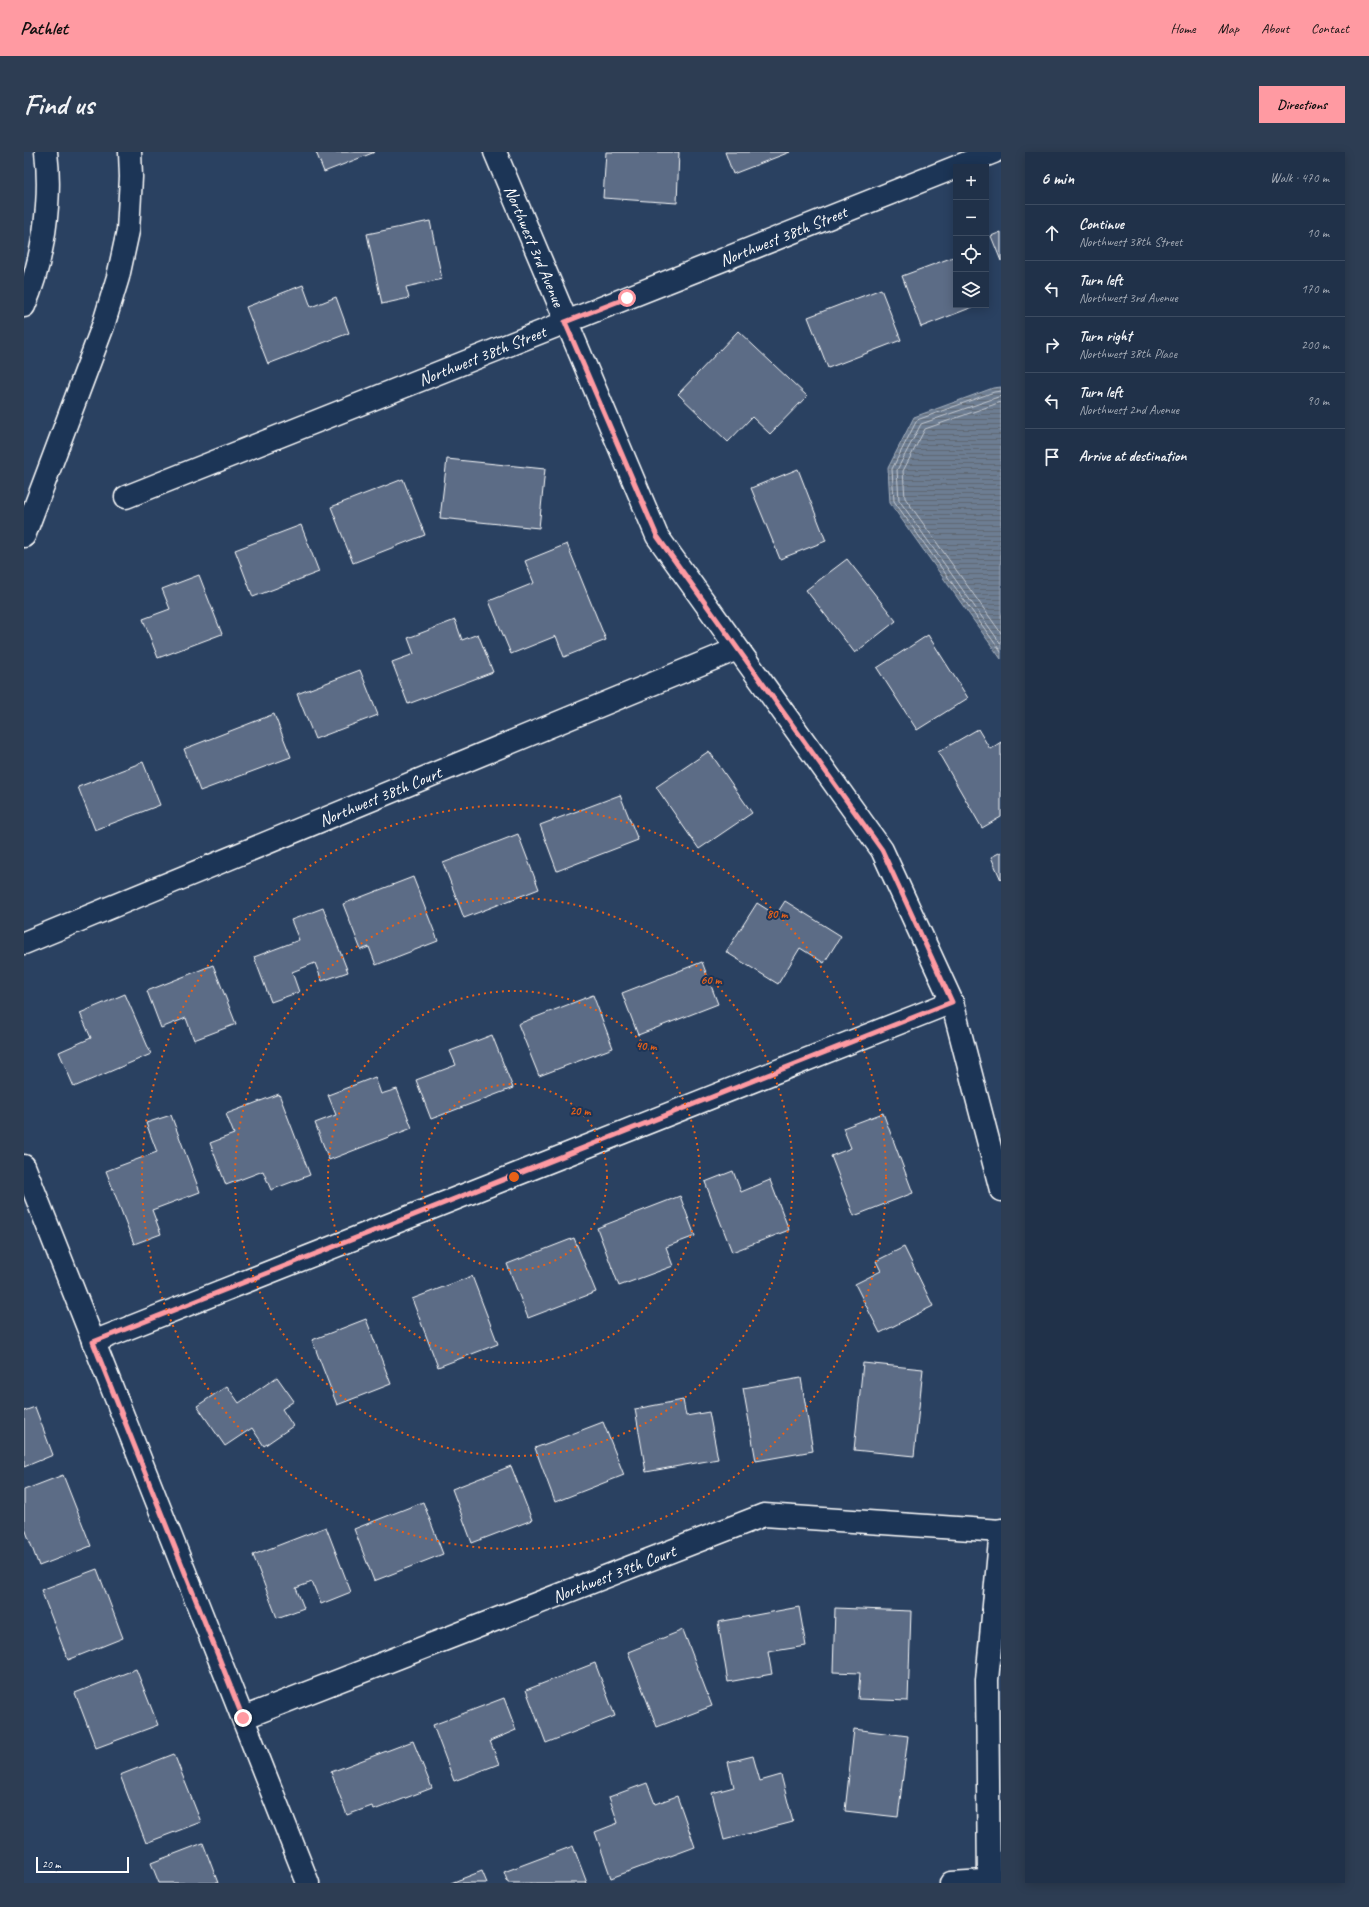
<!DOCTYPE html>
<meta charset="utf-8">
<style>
body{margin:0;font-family:Caveat,sans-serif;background:#2d3d53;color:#f1f3f6}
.controls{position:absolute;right:12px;top:12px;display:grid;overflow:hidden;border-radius:0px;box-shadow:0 2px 10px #0003}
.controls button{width:36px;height:36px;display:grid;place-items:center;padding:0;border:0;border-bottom:1px solid #3d4c61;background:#203149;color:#f1f3f6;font:20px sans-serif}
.scale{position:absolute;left:12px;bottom:10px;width:93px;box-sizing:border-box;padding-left:4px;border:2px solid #fff;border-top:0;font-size:11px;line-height:14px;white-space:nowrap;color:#fff;-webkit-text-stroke:3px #1d3557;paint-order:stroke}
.stop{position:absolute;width:12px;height:12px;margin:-9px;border:3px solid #ff9aa2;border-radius:50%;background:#fff}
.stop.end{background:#ff9aa2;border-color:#fff;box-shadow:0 1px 4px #0008}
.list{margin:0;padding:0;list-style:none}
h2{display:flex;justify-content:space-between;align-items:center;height:52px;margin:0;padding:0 16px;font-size:17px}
h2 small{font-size:13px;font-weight:400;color:#a2a9b4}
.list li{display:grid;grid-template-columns:26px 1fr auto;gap:12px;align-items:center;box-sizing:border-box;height:56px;padding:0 16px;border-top:1px solid #3d4c61}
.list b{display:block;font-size:15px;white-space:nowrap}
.list p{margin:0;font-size:13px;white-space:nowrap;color:#a2a9b4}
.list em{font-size:13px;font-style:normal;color:#a2a9b4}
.icon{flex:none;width:22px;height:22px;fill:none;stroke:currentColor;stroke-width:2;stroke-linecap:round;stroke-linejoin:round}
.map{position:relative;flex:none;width:977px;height:1731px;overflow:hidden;border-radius:0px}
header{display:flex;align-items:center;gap:24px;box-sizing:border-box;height:56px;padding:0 20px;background:#ff9aa2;color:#111}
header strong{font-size:19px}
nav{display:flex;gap:22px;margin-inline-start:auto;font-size:14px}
.intro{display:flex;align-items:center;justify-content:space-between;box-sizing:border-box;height:96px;padding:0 24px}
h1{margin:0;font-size:28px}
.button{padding:10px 18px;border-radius:0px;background:#ff9aa2;color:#111;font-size:14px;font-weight:700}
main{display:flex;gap:24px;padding:0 24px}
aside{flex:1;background:#203149;border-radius:0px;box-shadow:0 2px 10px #0003}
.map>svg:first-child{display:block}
.water{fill:url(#water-rules);stroke:#a7b1be}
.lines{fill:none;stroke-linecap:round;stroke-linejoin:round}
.shore{stroke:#c5cbd3;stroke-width:1}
.building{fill:#5b6c86;stroke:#fff}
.minor-casing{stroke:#fff;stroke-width:25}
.highway-casing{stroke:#fff;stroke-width:25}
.minor{stroke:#1d3557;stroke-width:22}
.highway{stroke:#1d3557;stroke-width:22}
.route{stroke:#ff9aa2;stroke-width:5}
.ring{fill:none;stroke:#e96118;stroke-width:2;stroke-dasharray:2 4}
.labels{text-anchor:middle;stroke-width:4;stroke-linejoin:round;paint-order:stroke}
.street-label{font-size:17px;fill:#fff;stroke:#1d3557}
.centre{fill:#e96118;stroke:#1d3557;stroke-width:2}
.ring-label{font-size:12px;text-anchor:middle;font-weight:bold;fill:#e96118;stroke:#1d3557;stroke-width:4;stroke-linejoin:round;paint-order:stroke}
</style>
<header>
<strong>Pathlet</strong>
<nav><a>Home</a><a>Map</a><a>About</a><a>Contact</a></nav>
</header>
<div class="intro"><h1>Find us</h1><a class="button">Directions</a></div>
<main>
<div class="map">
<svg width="977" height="1731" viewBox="0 0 977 1731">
<defs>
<pattern id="water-rules" width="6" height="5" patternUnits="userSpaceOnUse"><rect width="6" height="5" fill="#6d7d92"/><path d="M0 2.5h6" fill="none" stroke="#5e6772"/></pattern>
</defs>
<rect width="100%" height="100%" fill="#2a4161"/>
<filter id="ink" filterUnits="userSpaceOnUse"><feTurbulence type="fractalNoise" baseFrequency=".025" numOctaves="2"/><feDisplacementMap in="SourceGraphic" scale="8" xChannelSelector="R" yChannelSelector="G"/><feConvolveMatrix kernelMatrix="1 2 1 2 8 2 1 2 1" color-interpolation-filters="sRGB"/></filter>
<g filter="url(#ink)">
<path class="water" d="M977,235v272l-111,-156 -2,-35 26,-51 79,-29z"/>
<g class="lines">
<g class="shore">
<path d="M977,239l-7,1 -77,28 -25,49 2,32 107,151"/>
<path d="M977,244l-80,28 -24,46 2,30 102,144"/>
<path d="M977,250l-76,27 -22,42 2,27 96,135"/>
</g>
</g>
<g class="building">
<path d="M292,0h59l-51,20z"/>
<path d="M582,0h73l-2,51 -74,-5z"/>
<path d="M701,0h65l-57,22z"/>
<path d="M406,69l12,58 -36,8 3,11 -27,6 -15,-70z"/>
<path d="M977,80v29l-10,-25z"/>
<path d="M932,104v49h22l-57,22 -19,-51z"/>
<path d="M279,133l8,22 25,-10 13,36 -81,31 -22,-57z"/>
<path d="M857,137l20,51 -73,28 -20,-51z"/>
<path d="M714,179l69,65 -37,38 -18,-17 -24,25 -50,-48z"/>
<path d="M423,307l98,10 -6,59 -99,-10z"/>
<path d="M774,317l28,72 -46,18 -29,-71z"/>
<path d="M379,327l22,56 -72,28 -22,-56z"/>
<path d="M277,373l18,47 -66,25 -18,-47z"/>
<path d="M543,392l39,96 -42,17 -8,-21 -45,18 -22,-53 45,-18 -9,-22z"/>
<path d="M823,407l49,62 -41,32 -49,-63z"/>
<path d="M175,423l23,59 -64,24 -15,-39 27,-10 -8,-20z"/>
<path d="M431,468l7,20 16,-6 15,38 -85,32 -16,-42 22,-8 -6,-16z"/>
<path d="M904,483l40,63 -51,32 -40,-62z"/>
<path d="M336,518l18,45 -63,24 -18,-45z"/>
<path d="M250,562l17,43 -91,34 -16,-42z"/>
<path d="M954,577l12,20 11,-7v75l-19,11 -44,-76z"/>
<path d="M685,599l43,62 -53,36 -43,-62z"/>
<path d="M119,610l17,43 -65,25 -17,-43z"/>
<path d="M596,643l18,45 -81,31 -17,-46z"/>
<path d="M494,682l21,55 -75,29 -21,-55z"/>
<path d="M977,700v28l-10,-23z"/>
<path d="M389,725l25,64 -62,24 -7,-18 -8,3 -18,-46z"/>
<path d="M761,749l56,35 -17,27 -24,-15 -22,36 -52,-32 31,-49 19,12z"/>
<path d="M299,756l25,64 -26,9 -7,-18 -23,9 7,20 -28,10 -17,-45 45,-17 -8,-20z"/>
<path d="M678,810l16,42 -80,31 -16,-42z"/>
<path d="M189,813l23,59 -42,16 -8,-22 -25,10 -14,-37z"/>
<path d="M101,842l26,60 -77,33 -15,-35 32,-14 -11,-25z"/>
<path d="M569,843l20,53 -74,28 -21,-52z"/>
<path d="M468,883l21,53 -82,31 -15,-39 40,-15 -6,-14z"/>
<path d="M351,925l6,17 16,-5 15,39 -83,32 -14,-37 21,-8 -8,-20z"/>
<path d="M255,942l31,81 -39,15 -8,-19 -37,14 -16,-42 24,-9 -8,-20z"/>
<path d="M859,961l30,80 -59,23 -23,-60 20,-8 -8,-20z"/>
<path d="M147,963l29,77 -48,18 9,24 -27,10 -28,-73 51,-19 -11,-29z"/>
<path d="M709,1019l8,21 29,-12 19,50 -57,22 -27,-70z"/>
<path d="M656,1044l15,40 -29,11 7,19 -54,20 -22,-58z"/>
<path d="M550,1086l22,54 -68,26 -21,-54z"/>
<path d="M880,1095l29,59 -53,27 -25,-49 26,-13 -5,-10z"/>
<path d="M448,1124l26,68 -60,23 -26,-68z"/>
<path d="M342,1167l25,65 -54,21 -25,-65z"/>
<path d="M839,1211l60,6 -9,87 -60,-6z"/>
<path d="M253,1225l17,24 -12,8 11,17 -29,20 -12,-18 -27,18 -28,-40 30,-20 12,17z"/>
<path d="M777,1226l12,73 -57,10 -13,-73z"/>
<path d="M659,1248l3,16 23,-4 9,47 -72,13 -11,-63z"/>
<path d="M11,1255l18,48 -29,12v-56z"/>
<path d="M579,1270l21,53 -69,27 -20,-54z"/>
<path d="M487,1314l21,54 -60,23 -20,-54z"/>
<path d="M39,1323l28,71 -52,20 -15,-40v-36z"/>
<path d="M399,1350l20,52 -69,27 -20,-52z"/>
<path d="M302,1375l25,65 -30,12 -9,-22 -16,6 8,20 -27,10 -24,-63z"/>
<path d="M73,1417l26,69 -55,22 -27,-70z"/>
<path d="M775,1455l7,39 -38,6 4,22 -44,8 -10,-60z"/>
<path d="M811,1456l76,3 -3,90 -50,-2 2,-26 -27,-1z"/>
<path d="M659,1478l29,76 -55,21 -29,-75z"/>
<path d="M571,1511l20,53 -69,27 -20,-53z"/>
<path d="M112,1517l22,56 -62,23 -21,-55z"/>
<path d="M480,1546l12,32 -26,11 9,23 -45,17 -21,-56z"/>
<path d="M830,1577l54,7 -10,81 -53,-6z"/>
<path d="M389,1589l19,47 -58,22 -2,-4 -25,9 -16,-43z"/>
<path d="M150,1602l27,68 -55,21 -26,-68z"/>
<path d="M729,1604l7,25 21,-6 12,47 -69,18 -12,-47 22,-6 -6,-25z"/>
<path d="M623,1631l8,21 22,-8 18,51 -84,31 -16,-46 23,-9 -9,-26z"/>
<path d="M179,1691l15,40h-59l-8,-20z"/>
<path d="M549,1694l14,37h-79l-4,-11z"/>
<path d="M458,1719l5,12h-36z"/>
</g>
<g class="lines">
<defs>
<g id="minor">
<path id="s1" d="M471,0l162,384 225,314 70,152 49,188"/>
<path id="s2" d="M102,345l868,-345"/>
<path id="s3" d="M0,791l713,-294"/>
<path d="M0,1014l284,717"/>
<path d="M69,1190l859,-340"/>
<path id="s4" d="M219,1566l521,-203 237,16"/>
<path d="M927,1731l50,-3"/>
<path d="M965,1731l-2,-203 14,-150"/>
</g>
<g id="highway">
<path d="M0,154c19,-44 28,-106 22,-154"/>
<path d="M0,384l79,-210 15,-49 10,-46 3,-54 -1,-25"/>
</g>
</defs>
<use href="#minor" class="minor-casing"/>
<use href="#highway" class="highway-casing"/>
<use href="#minor" class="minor"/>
<use href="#highway" class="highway"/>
</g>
</g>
<g class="lines" filter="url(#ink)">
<path class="route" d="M219,1566l-150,-376 859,-340 -70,-152 -225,-314 -92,-214 62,-24"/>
</g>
<g class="ring">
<circle cx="490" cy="1025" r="93"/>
<circle cx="490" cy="1025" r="186"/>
<circle cx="490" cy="1025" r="279"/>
<circle cx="490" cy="1025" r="372"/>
</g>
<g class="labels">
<g class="street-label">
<text dy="6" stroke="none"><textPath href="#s2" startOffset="707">Northwest 38th Street</textPath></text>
<text dy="6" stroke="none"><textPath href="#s1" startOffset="102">Northwest 3rd Avenue</textPath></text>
<text dy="6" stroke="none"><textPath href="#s2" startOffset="383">Northwest 38th Street</textPath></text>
<text dy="6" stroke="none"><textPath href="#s3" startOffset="385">Northwest 38th Court</textPath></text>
<text dy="6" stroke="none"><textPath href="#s4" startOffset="398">Northwest 39th Court</textPath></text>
</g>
</g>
<circle cx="490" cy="1025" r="6" class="centre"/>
<g class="ring-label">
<text x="753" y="766">80 m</text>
<text x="687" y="832">60 m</text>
<text x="622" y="898">40 m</text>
<text x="556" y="963">20 m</text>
</g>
</svg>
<div class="controls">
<button>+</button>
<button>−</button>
<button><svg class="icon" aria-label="locate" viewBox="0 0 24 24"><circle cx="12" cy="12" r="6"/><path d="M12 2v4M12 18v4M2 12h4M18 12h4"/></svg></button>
<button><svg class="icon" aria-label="layers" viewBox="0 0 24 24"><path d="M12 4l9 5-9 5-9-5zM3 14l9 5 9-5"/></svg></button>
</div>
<div class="scale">20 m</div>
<div class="stop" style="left:603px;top:146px"></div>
<div class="stop end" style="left:219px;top:1566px"></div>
</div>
<aside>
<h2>6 min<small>Walk · 470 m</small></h2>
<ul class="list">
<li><svg class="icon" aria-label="ahead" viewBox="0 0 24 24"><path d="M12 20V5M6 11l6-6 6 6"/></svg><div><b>Continue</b><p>Northwest 38th Street</p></div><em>10 m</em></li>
<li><svg class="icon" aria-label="left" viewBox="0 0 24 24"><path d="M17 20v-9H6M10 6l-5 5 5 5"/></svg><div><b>Turn left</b><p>Northwest 3rd Avenue</p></div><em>170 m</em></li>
<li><svg class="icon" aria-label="right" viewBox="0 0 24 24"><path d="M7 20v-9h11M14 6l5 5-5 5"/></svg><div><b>Turn right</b><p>Northwest 38th Place</p></div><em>200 m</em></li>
<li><svg class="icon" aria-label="left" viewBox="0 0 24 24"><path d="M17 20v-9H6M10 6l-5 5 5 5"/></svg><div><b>Turn left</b><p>Northwest 2nd Avenue</p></div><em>90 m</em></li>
<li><svg class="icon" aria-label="arrive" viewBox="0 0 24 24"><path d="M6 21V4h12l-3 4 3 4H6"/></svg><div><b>Arrive at destination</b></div></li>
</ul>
</aside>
</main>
